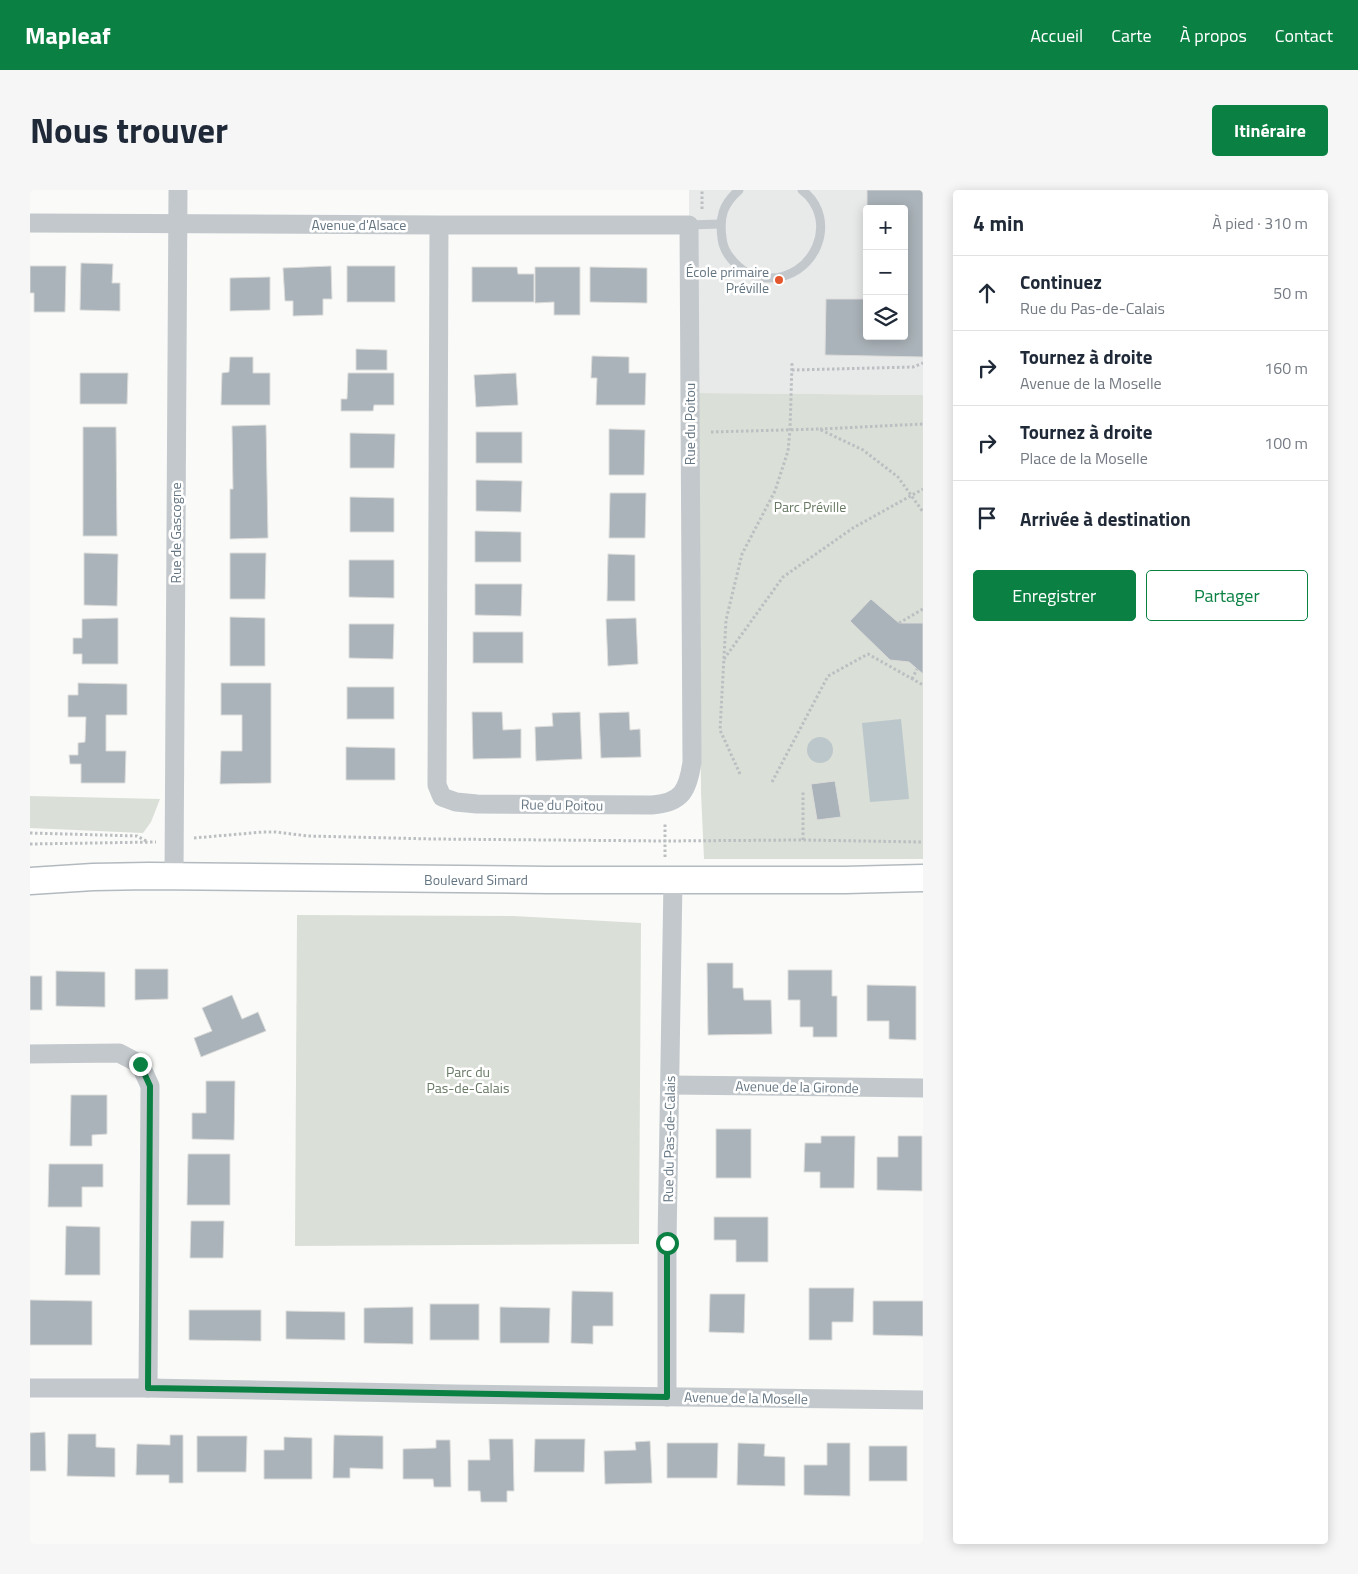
<!DOCTYPE html>
<html lang="fr">
<meta charset="utf-8">
<style>
body{margin:0;font-family:"Titillium Web",sans-serif;background:#f6f6f7;color:#1f2937}
.controls{position:absolute;right:15px;top:15px;display:grid;overflow:hidden;border-radius:5px;box-shadow:0 2px 12px #0003}
.controls button{width:45px;height:45px;display:grid;place-items:center;padding:0;border:0;border-bottom:1px solid #e0e1e3;background:#fff;color:#1f2937;font:25px sans-serif}
.stop{position:absolute;width:15px;height:15px;margin:-11px;border:4px solid #0b8043;border-radius:50%;background:#fff}
.stop.end{background:#0b8043;border-color:#fff;box-shadow:0 1px 5px #0008}
.list{margin:0;padding:0;list-style:none}
h2{display:flex;justify-content:space-between;align-items:center;height:65px;margin:0;padding:0 20px;font-size:21px}
h2 small{font-size:16px;font-weight:400;color:#747a83}
.list li{display:grid;grid-template-columns:32px 1fr auto;gap:15px;align-items:center;box-sizing:border-box;height:75px;padding:0 20px;border-top:1px solid #e0e1e3}
.list b{display:block;font-size:19px;white-space:nowrap}
.list p{margin:0;font-size:16px;white-space:nowrap;color:#747a83}
.list em{font-size:16px;font-style:normal;color:#747a83}
.actions{display:flex;gap:10px;padding:15px 20px}
.actions a{flex:1;padding:11px 0;border:1px solid #0b8043;border-radius:5px;text-align:center;font-size:18px;color:#0b8043}
.actions .main{background:#0b8043;color:#fff}
.icon{flex:none;width:28px;height:28px;fill:none;stroke:currentColor;stroke-width:2;stroke-linecap:round;stroke-linejoin:round}
.map{position:relative;flex:none;width:893px;height:1354px;overflow:hidden;border-radius:5px}
header{display:flex;align-items:center;gap:30px;box-sizing:border-box;height:70px;padding:0 25px;background:#0b8043;color:#fff}
header strong{font-size:24px}
nav{display:flex;gap:28px;margin-inline-start:auto;font-size:18px}
.intro{display:flex;align-items:center;justify-content:space-between;box-sizing:border-box;height:120px;padding:0 30px}
h1{margin:0;font-size:35px}
.button{padding:12px 22px;border-radius:5px;background:#0b8043;color:#fff;font-size:18px;font-weight:700}
main{display:flex;gap:30px;padding:0 30px}
aside{flex:1;background:#fff;border-radius:5px;box-shadow:0 2px 12px #0003}
.map>svg:first-child{display:block}
.built{fill:#e8e9e9;fill-rule:evenodd}
.green{fill:#dadfd7}
.water{fill:#bbc7cb}
.building{fill:#aab3b9;stroke:#dcdcda}
.lines{fill:none;stroke-linecap:round;stroke-linejoin:round}
.secondary-casing{stroke:#b3babf;stroke-width:29}
.path{stroke:#bbbfc2;stroke-width:3;stroke-dasharray:2.5 2.5;stroke-linecap:butt}
.lane{stroke:#c3c8cc;stroke-width:9}
.street{stroke:#c3c8cc;stroke-width:19}
.secondary{stroke:#fff;stroke-width:26}
.route{stroke:#0b8043;stroke-width:6}
.poi-dot{fill:#e4572e;stroke:#fff;stroke-width:2}
.labels{text-anchor:middle;stroke-width:5;stroke-linejoin:round;paint-order:stroke}
.street-label{font-size:14px;fill:#657683;stroke:#fff}
.poi-label{font-size:14px;fill:#657683;stroke:#fff;text-anchor:end}
.park-label{font-size:14px;fill:#687a64;stroke:#fff}
</style>
<header>
<strong>Mapleaf</strong>
<nav><a>Accueil</a><a>Carte</a><a>À propos</a><a>Contact</a></nav>
</header>
<div class="intro"><h1>Nous trouver</h1><a class="button">Itinéraire</a></div>
<main>
<div class="map">
<svg width="893" height="1354" viewBox="0 0 893 1354">
<rect width="100%" height="100%" fill="#fafaf8"/>
<path class="built" d="M659,0h234v205l-226,-2 -8,-168zM837,19h37v127h-37z"/>
<g class="green">
<path d="M667,203l226,2v464h-219l-3,-67z"/>
<path d="M0,606l130,3 -9,23 -8,11 -113,-5z"/>
<path d="M267,725l216,1 128,7 -2,321 -344,2z"/>
</g>
<g class="water">
<path d="M871,529l8,80 -39,3 -8,-79z"/>
<circle cx="790" cy="560" r="13"/>
</g>
<g class="building">
<path d="M837,0h56v167l-98,-2 1,-56h40l1,-60v97h37v-127h-37z"/>
<path d="M51,73l32,1 -1,19h8v28l-40,-1z"/>
<path d="M0,76h36l-1,46h-31v-19h-4z"/>
<path d="M301,76l1,33h-9v16l-30,1v-15h-8l-2,-33z"/>
<rect x="317" y="76" width="48" height="36"/>
<path d="M442,77h45l1,7h16v28h-62z"/>
<path d="M505,77h45v48h-26v-13l-19,1z"/>
<path d="M560,77l57,1v35l-57,-1z"/>
<path d="M240,87v33l-40,1v-33z"/>
<path d="M326,159l31,1v20h-31z"/>
<path d="M562,166l37,1v16h17l-1,32h-49l1,-27h-6z"/>
<path d="M200,167h23v16h17v32h-49l1,-32 7,-1z"/>
<path d="M50,183h48l-1,31h-47z"/>
<path d="M318,183h46v32h-20l-1,6h-32v-12h6z"/>
<path d="M486,183l2,32 -42,2 -2,-32z"/>
<path d="M236,235l2,113 -38,1v-50h3l-1,-63z"/>
<path d="M53,237h33l1,109h-34z"/>
<path d="M579,239l36,1 -1,45h-35z"/>
<rect x="446" y="242" width="46" height="31"/>
<path d="M320,243l45,1 -1,34h-44z"/>
<path d="M446,290l46,1 -1,31 -45,-1z"/>
<path d="M580,303h36l-1,45h-36z"/>
<path d="M320,307l44,1v34h-44z"/>
<path d="M445,341l46,1v30h-46z"/>
<path d="M54,363l34,1 -1,52 -33,-1z"/>
<path d="M200,363h36l-1,46h-35z"/>
<path d="M578,364l27,1v46h-28z"/>
<path d="M319,370h45v38l-45,-1z"/>
<path d="M445,394h47l-1,32 -46,-1z"/>
<path d="M841,409l28,24h24v51l-14,-12 -19,-2 -40,-39z"/>
<path d="M200,427l35,1v48h-35z"/>
<path d="M88,428v46h-36v-10h-9v-16h9v-19z"/>
<path d="M606,428l2,46 -30,2 -2,-47z"/>
<path d="M319,434h45l-1,35 -44,-1z"/>
<rect x="443" y="442" width="50" height="31"/>
<path d="M48,493l49,1v31h-21v36h20l-1,32h-44v-19h-11l-1,-9h9v-12l7,-1 1,-25h-18v-22h10z"/>
<path d="M191,493h50v100l-51,1 1,-33h21v-36h-21z"/>
<rect x="317" y="497" width="47" height="32"/>
<path d="M442,522h30l1,18 18,-1v29l-48,1z"/>
<path d="M550,522l2,47 -46,2 -1,-34 18,-1 -1,-13z"/>
<path d="M599,522l1,18 10,-1 1,28 -40,1 -2,-45z"/>
<path d="M316,557l49,1v32h-49z"/>
<path d="M805,591l6,36 -24,3 -6,-36z"/>
<path d="M677,773h26v25h10l1,12h27l1,34 -64,1z"/>
<path d="M105,779h33v30l-33,1z"/>
<path d="M758,780h44v26h5v41h-24v-10h-13v-27h-12z"/>
<path d="M26,781l49,1v35l-49,-1z"/>
<rect x="0" y="786" width="12" height="34"/>
<path d="M837,795l49,1v54l-27,-1v-18h-22z"/>
<path d="M202,805l10,24 16,-7 8,19 -65,26 -7,-19 18,-7 -10,-23z"/>
<path d="M176,891h29l-1,59 -42,-1v-26h14z"/>
<path d="M41,905h36v39l-15,1v11h-22z"/>
<rect x="686" y="939" width="35" height="49"/>
<path d="M791,946h34l-1,52h-34v-16h-16l1,-29h16z"/>
<path d="M868,946h24v55l-45,-1v-33h21z"/>
<path d="M158,964h42v51h-43z"/>
<path d="M19,974h54v23h-21v20h-34z"/>
<path d="M684,1027h54v45h-32v-22h-22z"/>
<path d="M161,1031h33l-1,37h-33z"/>
<path d="M36,1036l34,1v48h-35z"/>
<path d="M779,1098h45l-1,34h-21v18h-23z"/>
<path d="M542,1101l41,1v34h-20v18l-22,-1z"/>
<path d="M680,1104h35l-1,39 -35,-1z"/>
<path d="M0,1110l62,1v44h-62z"/>
<path d="M843,1111h50v35l-50,-1z"/>
<rect x="400" y="1114" width="49" height="36"/>
<path d="M383,1117v37l-49,-1v-35z"/>
<path d="M470,1117l50,1 -1,35h-49z"/>
<path d="M159,1120h72v31l-72,-1z"/>
<path d="M256,1121l59,1v28l-59,-1z"/>
<path d="M15,1242l1,39h-16v-38z"/>
<path d="M38,1244h28v13l19,1v29l-48,-1z"/>
<path d="M140,1245h13v48h-14v-8h-33l1,-31 33,1z"/>
<path d="M304,1245l49,1v33l-33,-1v10h-17z"/>
<path d="M167,1246h50l-1,36h-49z"/>
<path d="M254,1247l28,1v41h-48v-29h20z"/>
<path d="M459,1249h24l1,52h-7v11h-26l-1,-11h-12v-31h22z"/>
<path d="M505,1249h50l-1,33h-50z"/>
<path d="M406,1250h14l1,47h-17l-1,-8h-30v-30l33,-1z"/>
<path d="M620,1251l2,42 -47,1 -1,-33 32,-1 -1,-8z"/>
<path d="M637,1253h51l-1,35h-50z"/>
<path d="M708,1253l27,1 -1,12 21,1v29l-48,-1z"/>
<path d="M797,1253h23v53l-46,-1v-30h23z"/>
<rect x="839" y="1256" width="38" height="35"/>
</g>
<g class="lines">
<defs>
<path id="secondary" d="M0,691l63,-4 56,-1 399,4h297l78,-2"/>
</defs>
<use href="#secondary" class="secondary-casing"/>
<g class="path">
<path d="M672,19v-19"/>
<path d="M762,180l121,-3 10,-4"/>
<path d="M790,239l103,-5"/>
<path d="M681,242l108,-3 44,21 35,27 25,35"/>
<path d="M869,433l24,-14"/>
<path d="M694,469l59,-82 70,-49 70,-39"/>
<path d="M882,489l5,-10"/>
<path d="M710,584l-20,-44 6,-110 16,-66 33,-63 13,-40 2,-21 2,-67"/>
<path d="M742,592l56,-106 40,-22 55,31"/>
<path d="M0,643l107,3 11,6"/>
<path d="M164,648l69,-6h13l32,4 125,3 232,2 138,-1 120,2"/>
<path d="M773,650v-50"/>
<path d="M0,654l126,-2"/>
<path d="M635,667v-34"/>
</g>
<g class="lane">
<path d="M709,0c-16,14 -20,27 -17,48 1,12 8,21 17,29 7,7 17,10 27,11 48,3 75,-58 36,-88"/>
<path d="M659,35l31,-1"/>
</g>
<g class="street">
<path d="M0,33l409,2h250l3,537c-4,28 -10,41 -40,43l-175,-1 -21,-2 -14,-5 -5,-12 2,-560"/>
<path d="M144,686l4,-686"/>
<path d="M0,864l89,-1 21,11 10,22 -2,302"/>
<path d="M640,895l253,3"/>
<path d="M0,1198h118l306,6 469,6"/>
<path d="M637,1207v-154l6,-362"/>
</g>
<use href="#secondary" class="secondary"/>
</g>
<g class="lines">
<path class="route" d="M110,874l10,22 -2,302 519,9v-154"/>
</g>
<circle class="poi-dot" cx="749" cy="90" r="5"/>
<g class="labels">
<g class="street-label">
<text x="329" y="40">Avenue d'Alsace</text>
<text transform="translate(660 234) rotate(-90)" y="5">Rue du Poitou</text>
<text transform="translate(146 343) rotate(-90)" y="5">Rue de Gascogne</text>
<text transform="translate(532 615) rotate(1)" y="5">Rue du Poitou</text>
<text x="446" y="695">Boulevard Simard</text>
<text transform="translate(767 897) rotate(1)" y="5">Avenue de la Gironde</text>
<text transform="translate(639 949) rotate(-89)" y="5">Rue du Pas-de-Calais</text>
<text transform="translate(716 1208) rotate(1)" y="5">Avenue de la Moselle</text>
</g>
<g class="poi-label">
<text x="739" y="87">École primaire<tspan x="739" dy="16">Préville</tspan></text>
</g>
<g class="park-label">
<text x="780" y="322">Parc Préville</text>
<text x="438" y="887">Parc du<tspan x="438" dy="16">Pas-de-Calais</tspan></text>
</g>
</g>
</svg>
<div class="controls">
<button>+</button>
<button>−</button>
<button><svg class="icon" aria-label="layers" viewBox="0 0 24 24"><path d="M12 4l9 5-9 5-9-5zM3 14l9 5 9-5"/></svg></button>
</div>
<div class="stop" style="left:637px;top:1053px"></div>
<div class="stop end" style="left:110px;top:874px"></div>
</div>
<aside>
<h2>4 min<small>À pied · 310 m</small></h2>
<ul class="list">
<li><svg class="icon" aria-label="ahead" viewBox="0 0 24 24"><path d="M12 20V5M6 11l6-6 6 6"/></svg><div><b>Continuez</b><p>Rue du Pas-de-Calais</p></div><em>50 m</em></li>
<li><svg class="icon" aria-label="right" viewBox="0 0 24 24"><path d="M7 20v-9h11M14 6l5 5-5 5"/></svg><div><b>Tournez à droite</b><p>Avenue de la Moselle</p></div><em>160 m</em></li>
<li><svg class="icon" aria-label="right" viewBox="0 0 24 24"><path d="M7 20v-9h11M14 6l5 5-5 5"/></svg><div><b>Tournez à droite</b><p>Place de la Moselle</p></div><em>100 m</em></li>
<li><svg class="icon" aria-label="arrive" viewBox="0 0 24 24"><path d="M6 21V4h12l-3 4 3 4H6"/></svg><div><b>Arrivée à destination</b></div></li>
</ul>
<div class="actions"><a class="main">Enregistrer</a><a>Partager</a></div>
</aside>
</main>
